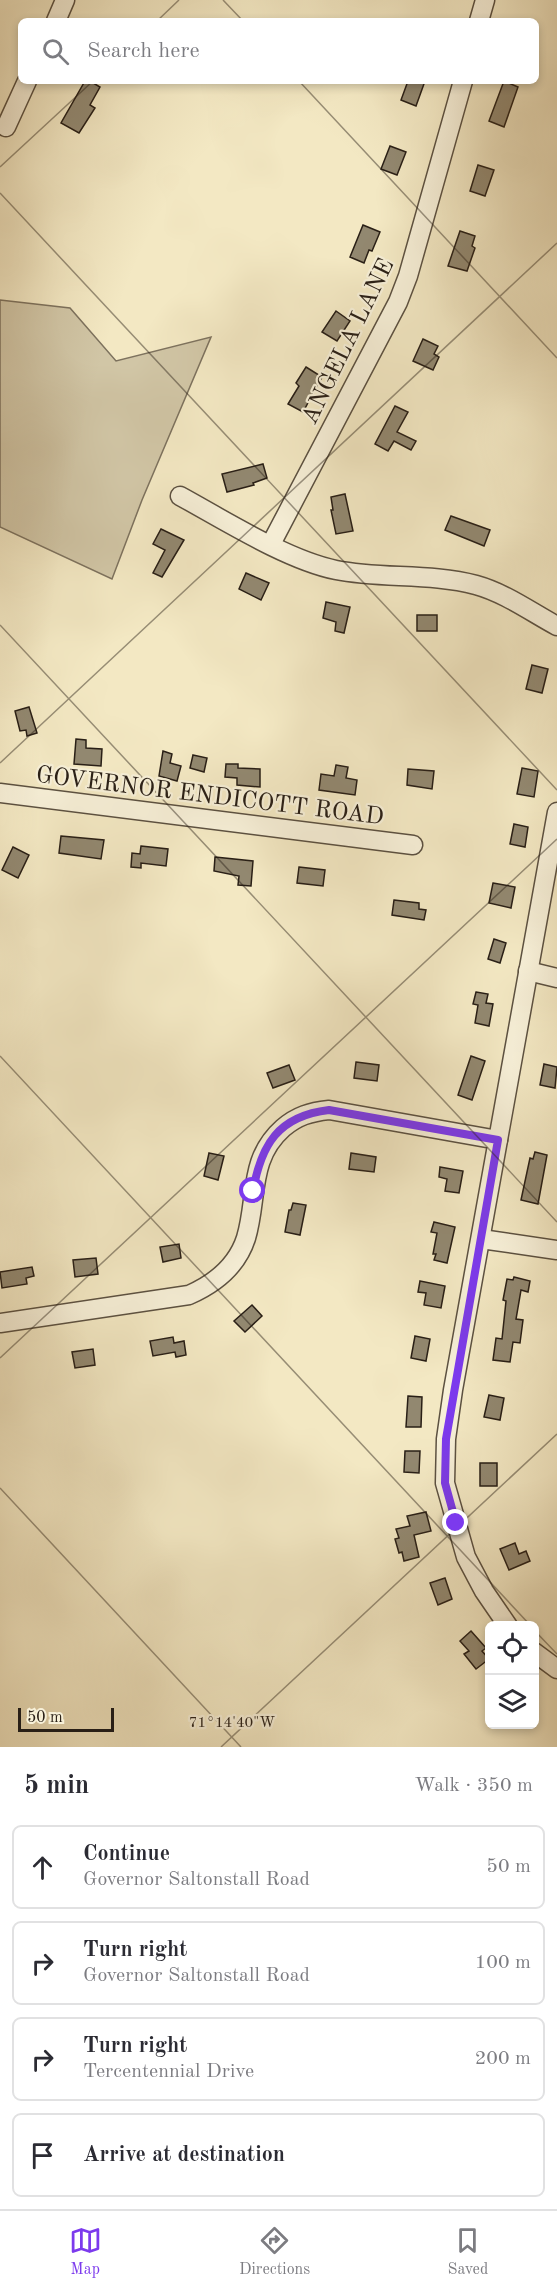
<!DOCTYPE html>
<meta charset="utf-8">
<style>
body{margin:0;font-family:"Old Standard TT",serif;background:#f2f2f3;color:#2b2b33}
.controls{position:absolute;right:18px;bottom:18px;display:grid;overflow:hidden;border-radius:9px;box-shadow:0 3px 9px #0003}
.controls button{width:54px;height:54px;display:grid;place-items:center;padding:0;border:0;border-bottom:2px solid #e1e1e2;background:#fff;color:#2b2b33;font:30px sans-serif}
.scale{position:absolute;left:18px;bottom:15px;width:96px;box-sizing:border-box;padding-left:6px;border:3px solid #291f16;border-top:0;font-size:16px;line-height:21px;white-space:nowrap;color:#291f16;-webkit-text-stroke:4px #f7f0d8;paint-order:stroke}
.stop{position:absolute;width:18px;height:18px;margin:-14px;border:4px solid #7c3aed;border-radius:50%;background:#fff}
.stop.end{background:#7c3aed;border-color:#fff;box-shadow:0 2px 6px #0008}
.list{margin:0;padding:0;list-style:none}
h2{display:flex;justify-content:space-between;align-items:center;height:78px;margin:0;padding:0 24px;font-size:26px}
h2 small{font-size:20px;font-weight:400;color:#7c7c81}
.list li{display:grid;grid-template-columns:39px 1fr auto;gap:18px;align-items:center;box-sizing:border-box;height:84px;margin:0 12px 12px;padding:0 12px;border:2px solid #e1e1e2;border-radius:9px}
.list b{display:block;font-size:22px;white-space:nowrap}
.list p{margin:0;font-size:20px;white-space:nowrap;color:#7c7c81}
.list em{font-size:20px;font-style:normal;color:#7c7c81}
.icon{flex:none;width:33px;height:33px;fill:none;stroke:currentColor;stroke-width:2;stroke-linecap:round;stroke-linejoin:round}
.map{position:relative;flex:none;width:557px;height:1747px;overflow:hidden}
.search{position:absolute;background:#fff;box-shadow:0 3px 9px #0003;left:18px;right:18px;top:18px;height:66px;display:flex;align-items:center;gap:15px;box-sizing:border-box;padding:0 21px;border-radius:9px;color:#7c7c81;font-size:22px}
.sheet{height:462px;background:#fff}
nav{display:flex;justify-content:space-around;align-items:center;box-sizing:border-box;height:84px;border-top:2px solid #e1e1e2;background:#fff;font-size:16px;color:#7c7c81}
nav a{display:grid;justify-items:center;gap:3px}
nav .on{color:#7c3aed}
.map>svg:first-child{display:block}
.green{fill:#d1c6a6;stroke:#7d725e;stroke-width:1.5}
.building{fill:#928870;stroke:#291f16;stroke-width:1.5}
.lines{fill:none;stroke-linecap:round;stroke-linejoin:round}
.minor-casing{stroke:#5c5141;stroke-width:21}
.minor{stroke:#f7f0d8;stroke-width:18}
.route{stroke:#7c3aed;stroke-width:8}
.ticks{fill:none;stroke:#291f16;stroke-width:1.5;stroke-opacity:0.45}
.labels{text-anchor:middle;stroke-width:4.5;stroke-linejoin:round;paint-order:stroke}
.street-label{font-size:24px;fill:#291f16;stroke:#f7f0d8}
.ticks-label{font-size:15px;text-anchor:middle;fill:#291f16;stroke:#f7f0d8;stroke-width:4.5;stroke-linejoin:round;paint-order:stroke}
</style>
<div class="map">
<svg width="557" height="1747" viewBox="0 0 557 1747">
<rect width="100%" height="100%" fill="#f3e8c3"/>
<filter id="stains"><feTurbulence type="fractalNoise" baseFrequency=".00333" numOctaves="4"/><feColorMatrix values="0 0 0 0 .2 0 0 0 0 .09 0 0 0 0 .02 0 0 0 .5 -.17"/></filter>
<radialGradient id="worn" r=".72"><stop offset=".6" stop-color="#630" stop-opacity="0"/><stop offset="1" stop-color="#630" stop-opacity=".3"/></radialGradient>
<path class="green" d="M0,300l70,8 46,53 95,-24 -69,163 -30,79 -112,-52z"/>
<g class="building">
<path d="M85,81h5l10,6 -10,18 5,3 -16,25 -18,-10z"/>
<path d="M408,81h17l-9,25 -15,-6z"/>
<path d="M504,81l14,6 -14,40 -15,-6z"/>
<path d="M390,146l16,6 -9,23 -16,-6z"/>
<path d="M478,165l16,5 -9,26 -15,-5z"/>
<path d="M363,225l17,7 -8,19 -3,-1 -5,13 -14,-6z"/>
<path d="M460,231l15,5 -3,10 3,2 -8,23 -19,-5z"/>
<path d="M336,311l14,10 -13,20 -15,-9z"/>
<path d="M423,339l15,7 -4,8 5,3 -6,13 -20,-9z"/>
<path d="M306,367l16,10 -19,35 -15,-8 11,-18 -3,-3z"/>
<path d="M395,406l13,6 -11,20 19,9 -5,9 -17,-9 -6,10 -13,-7z"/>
<path d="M263,464l4,14 -14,5 1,2 -27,7 -5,-18z"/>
<path d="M345,494l8,37 -17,3 -5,-24h2l-2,-13z"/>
<path d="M451,516l39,14 -6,16 -39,-16z"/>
<path d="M161,529l23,11 -22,37 -9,-4 12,-23 -12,-6z"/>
<path d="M246,573l23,10 -8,17 -22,-11z"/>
<path d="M326,602l24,5 -6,26 -9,-2 1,-9 -13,-4z"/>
<rect x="417" y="615" width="20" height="16"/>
<path d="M532,665l16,4 -6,24 -16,-4z"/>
<path d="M29,707l8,26 -10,3 -1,-6 -6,1 -5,-20z"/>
<path d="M76,739l10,1v8l16,1 -1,17 -27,-2z"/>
<path d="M163,751l9,3 -2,9 11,3 -4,15 -18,-5z"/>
<path d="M193,755l14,3 -3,14 -14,-4z"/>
<path d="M226,764h12v4l22,1v18l-23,-2v-7l-12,-1z"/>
<path d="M336,765l12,2 -2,11 11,2 -2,15 -36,-5 2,-16 13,2z"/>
<path d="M522,768l16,3 -4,26 -17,-3z"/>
<path d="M408,769l26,2 -2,18 -25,-4z"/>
<path d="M514,824l14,3 -3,20 -15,-3z"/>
<path d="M61,836l43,4 -3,19 -42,-6z"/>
<path d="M141,846l27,3 -2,17 -25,-3v5l-10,-1 1,-14 8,1z"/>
<path d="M13,847l16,8 -11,23 -16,-8z"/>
<path d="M215,857l38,4 -2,25 -13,-1 1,-9 -25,-5z"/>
<path d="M299,867l26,3 -2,16 -26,-3z"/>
<path d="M493,883l22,4 -4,21 -22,-5z"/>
<path d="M394,900l25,3v6l7,1 -2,10 -32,-5z"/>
<path d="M494,939l12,4 -6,20 -12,-4z"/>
<path d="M476,992l12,2 -2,9 7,1 -4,22 -14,-3 3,-18 -5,-1z"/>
<path d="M471,1056l14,5 -13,39 -14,-5z"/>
<path d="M356,1062l23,3 -2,16 -23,-3z"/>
<path d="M544,1064l13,3 -2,21 -15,-3z"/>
<path d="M289,1065l6,15 -22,8 -6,-15z"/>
<path d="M535,1152l12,3 -9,49 -17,-4 9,-42 3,1z"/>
<path d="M209,1153l15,3 -6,24 -14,-4z"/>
<path d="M351,1153l25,4 -2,15 -25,-3z"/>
<path d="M440,1167l23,4 -4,22 -14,-2 2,-12 -8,-2z"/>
<path d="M293,1203l13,2 -6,30 -15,-3 4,-22h2z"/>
<path d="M434,1222l21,5 -8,36 -13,-3 2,-6h-3l4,-21 -6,-1z"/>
<path d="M179,1244l2,14 -18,4 -3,-15z"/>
<path d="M96,1258l2,16 -23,3 -2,-17z"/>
<path d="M32,1267l2,9 -8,2 1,6 -25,4 -2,-16z"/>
<path d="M514,1277l16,4 -2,11 -7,-2 -5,29 7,1 -3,23 -7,-1 -3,20 -17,-2 3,-22 6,1 4,-38 -3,-1 4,-21 6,1z"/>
<path d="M420,1281l25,5 -4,22 -17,-3 2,-12 -8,-1z"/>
<path d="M252,1305l10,11 -17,16 -11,-11z"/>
<path d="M415,1336l15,3 -4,22 -15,-3z"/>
<path d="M173,1337l1,6 10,-2 2,14 -10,2 -1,-5 -22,4 -3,-15z"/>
<path d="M93,1349l2,16 -20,3 -3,-16z"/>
<path d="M489,1395l15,3 -4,22 -16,-3z"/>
<path d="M408,1396l14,1 -1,30h-15z"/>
<path d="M405,1451h15l-1,22 -15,-1z"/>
<rect x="480" y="1463" width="17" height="23"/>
<path d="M426,1512l5,19 -17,4 5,22 -15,4 -2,-9 -3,1 -4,-14 4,-1 -3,-9 14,-3 -3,-10z"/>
<path d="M515,1543l4,11 7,-3 4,10 -21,9 -9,-21z"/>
<path d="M445,1578l7,21 -14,6 -8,-22z"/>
<path d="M471,1631l15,17 -4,3 7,8 -13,10 -12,-15 5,-3 -9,-10z"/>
</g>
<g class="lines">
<defs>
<g id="minor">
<path d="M56,21l9,-21"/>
<path d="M479,21l6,-21"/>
<path d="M6,127l21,-46"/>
<path d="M180,496c44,24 107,64 156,74 45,9 95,3 140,15 29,8 55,27 81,41"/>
<path d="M271,544l127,-242 10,-26 55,-195"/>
<path d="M0,793l413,52"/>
<path d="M528,971l29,7"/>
<path d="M481,1239l76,11"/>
<path d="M0,1323l189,-28c25,-11 48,-29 57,-57 12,-40 2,-79 37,-110 14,-12 27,-16 46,-18l169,30"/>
<path d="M508,1626l-24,-35 -18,-34 -21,-74 1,-44 7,-49 104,-578"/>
<path d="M534,1652l23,17"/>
</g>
</defs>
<use href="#minor" class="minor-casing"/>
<use href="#minor" class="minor"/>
</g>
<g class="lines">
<path class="route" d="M253,1191c8,-46 25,-75 76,-81l169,30 -52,299 -1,44 11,40"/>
</g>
<path class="ticks" d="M223,0l20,21M157,21l22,-21M299,81l258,277M0,167l93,-86M0,193l557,597M0,625l557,597M0,763l557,-520M0,1056l531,570M0,1358l557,-519M0,1488l241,259M534,1630l23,24M221,1747l336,-313"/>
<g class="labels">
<g class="street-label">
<text transform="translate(347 341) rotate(-64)" y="8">ANGELA LANE</text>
<text transform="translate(210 795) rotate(7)" y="8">GOVERNOR ENDICOTT ROAD</text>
</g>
</g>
<g class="ticks-label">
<text x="232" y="1727">71°14'40"W</text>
</g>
<rect width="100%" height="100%" filter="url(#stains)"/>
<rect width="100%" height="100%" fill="url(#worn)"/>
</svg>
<div class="controls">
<button><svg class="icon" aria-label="locate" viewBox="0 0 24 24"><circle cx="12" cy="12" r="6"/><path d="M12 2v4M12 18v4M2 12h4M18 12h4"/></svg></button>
<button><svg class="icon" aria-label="layers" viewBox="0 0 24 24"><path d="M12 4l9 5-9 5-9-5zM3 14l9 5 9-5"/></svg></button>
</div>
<div class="scale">50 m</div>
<div class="stop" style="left:253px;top:1191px"></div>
<div class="stop end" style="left:456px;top:1523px"></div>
<div class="search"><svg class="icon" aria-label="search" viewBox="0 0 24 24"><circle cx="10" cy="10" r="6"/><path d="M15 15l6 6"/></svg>Search here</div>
</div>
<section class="sheet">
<h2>5 min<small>Walk · 350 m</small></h2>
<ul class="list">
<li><svg class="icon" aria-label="ahead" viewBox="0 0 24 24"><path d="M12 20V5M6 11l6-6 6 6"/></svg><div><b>Continue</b><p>Governor Saltonstall Road</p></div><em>50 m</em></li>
<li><svg class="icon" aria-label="right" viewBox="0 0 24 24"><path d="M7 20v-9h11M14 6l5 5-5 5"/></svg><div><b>Turn right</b><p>Governor Saltonstall Road</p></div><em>100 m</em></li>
<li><svg class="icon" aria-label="right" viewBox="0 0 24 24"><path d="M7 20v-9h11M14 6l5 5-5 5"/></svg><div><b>Turn right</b><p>Tercentennial Drive</p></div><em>200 m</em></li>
<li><svg class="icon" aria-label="arrive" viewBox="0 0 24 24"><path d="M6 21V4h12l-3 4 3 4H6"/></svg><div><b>Arrive at destination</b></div></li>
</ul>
</section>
<nav>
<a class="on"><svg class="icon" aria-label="map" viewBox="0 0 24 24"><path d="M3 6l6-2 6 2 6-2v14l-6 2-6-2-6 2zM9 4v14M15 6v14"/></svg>Map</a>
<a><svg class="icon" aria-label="directions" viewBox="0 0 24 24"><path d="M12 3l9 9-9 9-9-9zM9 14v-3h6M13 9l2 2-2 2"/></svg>Directions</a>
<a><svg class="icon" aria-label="saved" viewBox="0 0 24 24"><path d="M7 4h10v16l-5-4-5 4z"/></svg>Saved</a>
</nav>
